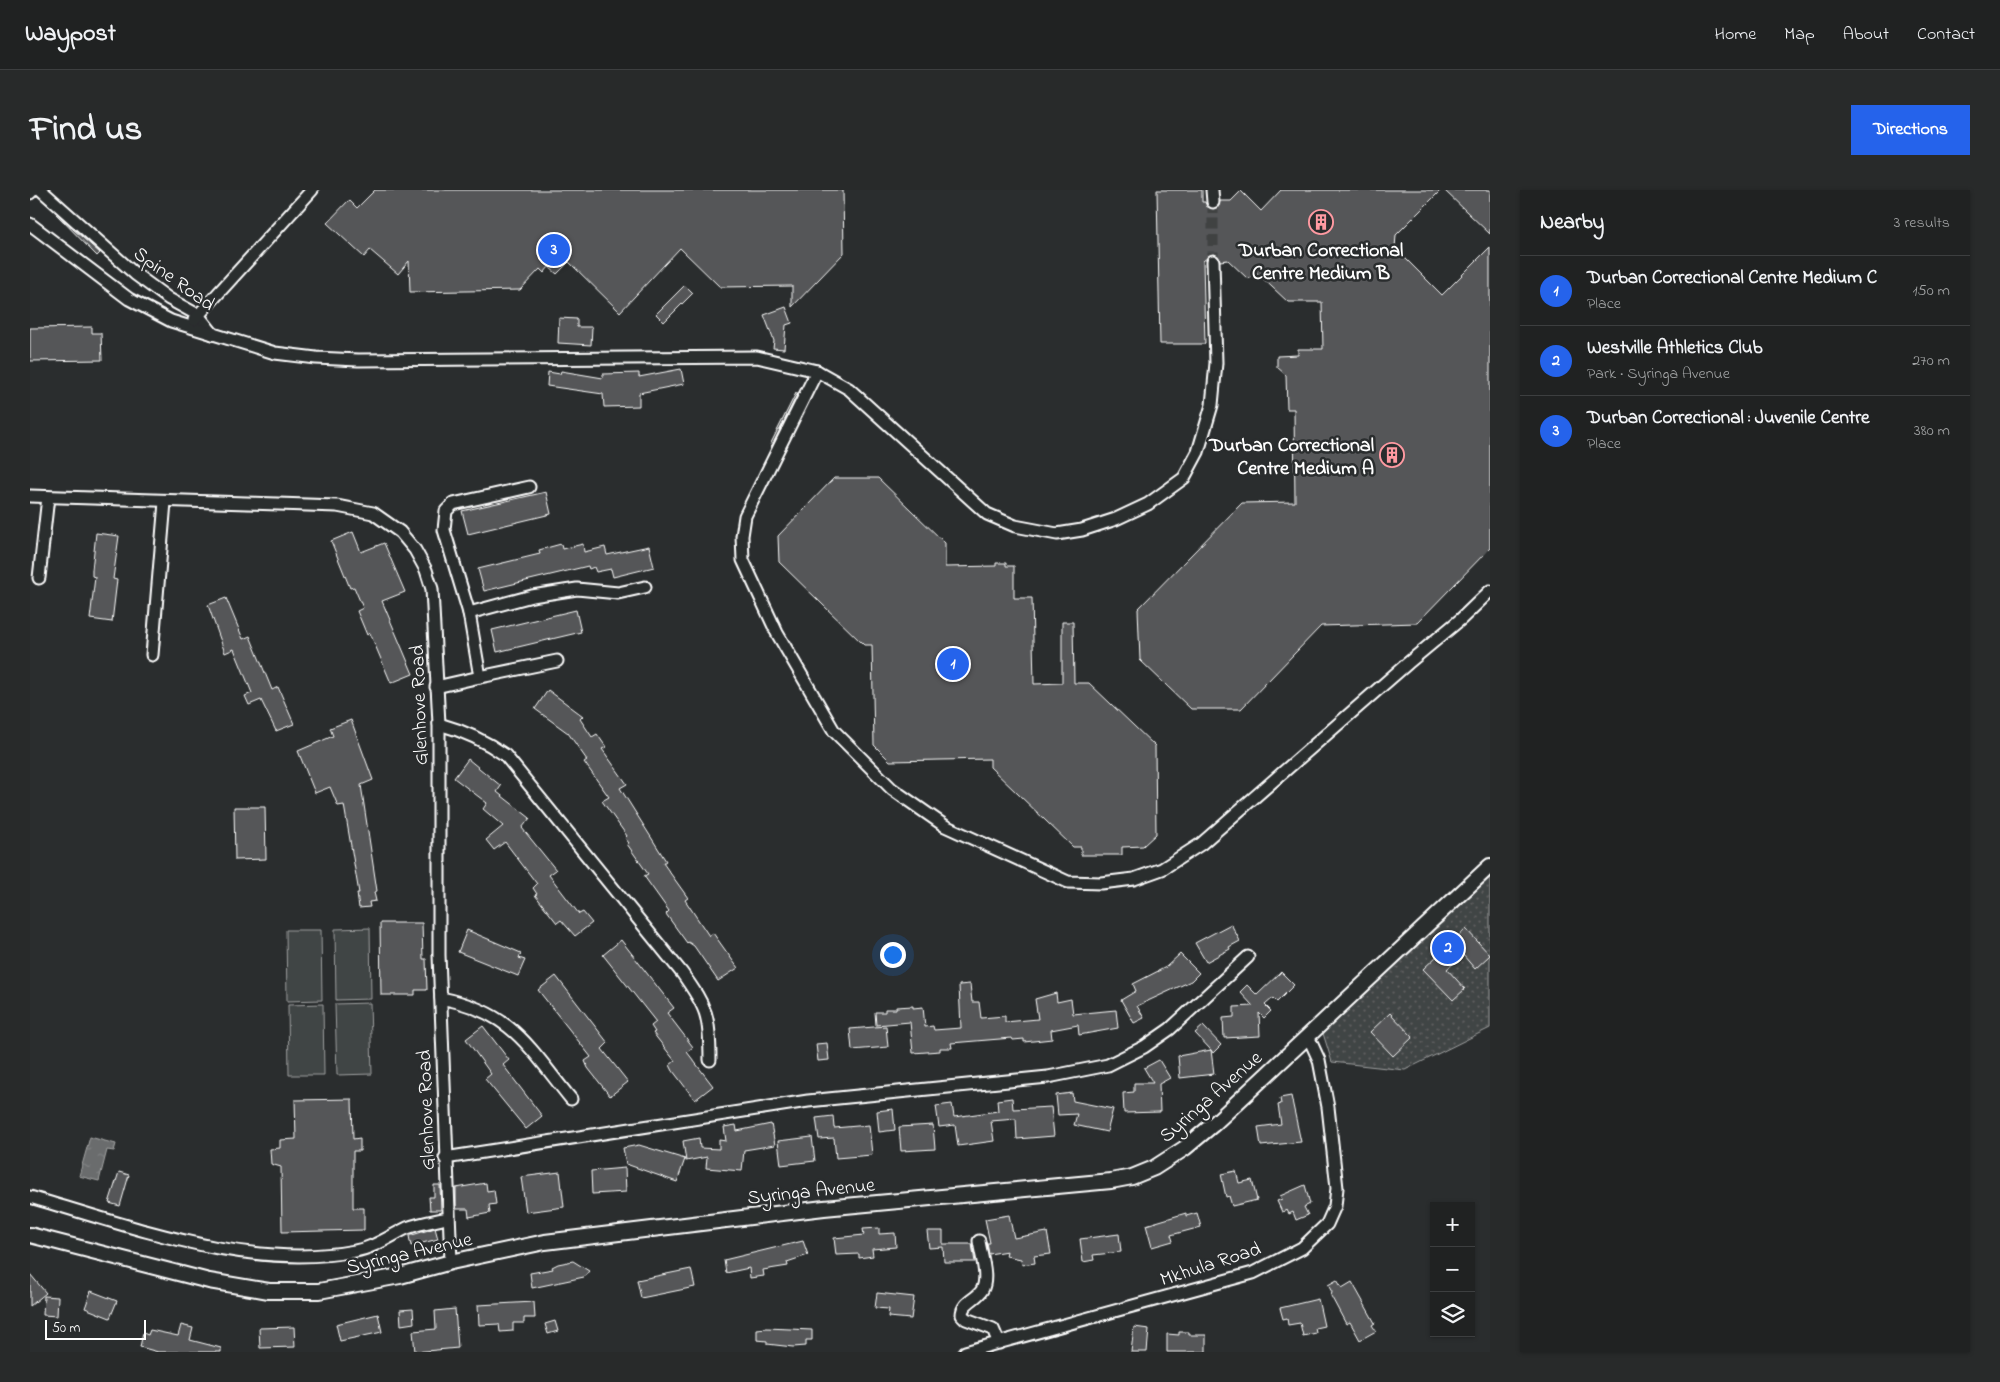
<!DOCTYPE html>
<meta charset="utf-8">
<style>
body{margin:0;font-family:"Indie Flower",sans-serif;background:#282a2a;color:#f1f3f6}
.controls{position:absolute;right:15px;bottom:15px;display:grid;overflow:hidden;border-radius:0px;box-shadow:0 1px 4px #0004}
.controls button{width:45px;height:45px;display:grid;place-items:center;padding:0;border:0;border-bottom:1px solid #3d3f40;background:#202222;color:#f1f3f6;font:25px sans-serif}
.scale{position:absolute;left:15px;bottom:12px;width:101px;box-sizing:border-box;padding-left:5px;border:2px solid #fff;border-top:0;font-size:14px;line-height:18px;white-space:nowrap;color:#fff;-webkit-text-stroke:4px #2a2d2e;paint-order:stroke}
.you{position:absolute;left:862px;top:764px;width:18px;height:18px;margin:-12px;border:4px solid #fff;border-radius:50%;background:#1a73e8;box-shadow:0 0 0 8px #1a73e833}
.badge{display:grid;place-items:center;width:32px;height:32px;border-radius:50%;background:#2563eb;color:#fff;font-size:16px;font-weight:700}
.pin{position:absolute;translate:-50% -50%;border:2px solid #fff;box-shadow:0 1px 5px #0006}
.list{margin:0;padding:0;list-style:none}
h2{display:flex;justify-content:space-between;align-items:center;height:65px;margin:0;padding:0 20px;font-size:21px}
h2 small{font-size:16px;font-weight:400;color:#a2a4a5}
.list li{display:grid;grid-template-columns:32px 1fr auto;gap:15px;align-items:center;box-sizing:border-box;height:70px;padding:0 20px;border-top:1px solid #3d3f40}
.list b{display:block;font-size:19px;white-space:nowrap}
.list p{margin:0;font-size:16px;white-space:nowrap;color:#a2a4a5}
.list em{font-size:16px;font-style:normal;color:#a2a4a5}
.icon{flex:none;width:28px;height:28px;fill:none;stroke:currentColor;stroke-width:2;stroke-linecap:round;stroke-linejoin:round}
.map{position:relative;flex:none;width:1460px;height:1162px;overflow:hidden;border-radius:0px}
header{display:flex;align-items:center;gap:30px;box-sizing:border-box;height:70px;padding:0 25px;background:#202222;border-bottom:1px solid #3d3f40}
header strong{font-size:24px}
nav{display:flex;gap:28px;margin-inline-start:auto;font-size:18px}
.intro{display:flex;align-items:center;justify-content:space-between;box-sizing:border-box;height:120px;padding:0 30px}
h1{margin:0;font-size:35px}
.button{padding:12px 22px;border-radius:0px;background:#2563eb;color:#fff;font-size:18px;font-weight:700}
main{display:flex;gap:30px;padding:0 30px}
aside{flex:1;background:#202222;border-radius:0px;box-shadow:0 1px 4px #0004}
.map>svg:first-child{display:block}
.grass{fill:#414445;stroke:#a0a2a2}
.park{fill:url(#park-dots);stroke:#a0a2a2}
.water{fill:url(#water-ripples);stroke:#a6a7a7}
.building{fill:#555758;stroke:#fff}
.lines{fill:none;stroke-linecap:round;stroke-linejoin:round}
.minor-tunnel{stroke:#3f4243;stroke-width:11;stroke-dasharray:11 5.5;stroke-linecap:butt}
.minor-casing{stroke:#fff;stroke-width:15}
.tertiary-casing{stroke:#fff;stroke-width:18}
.minor{stroke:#2a2d2e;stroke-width:11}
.tertiary{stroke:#2a2d2e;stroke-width:14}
.labels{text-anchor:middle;stroke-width:5;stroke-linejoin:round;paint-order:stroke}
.poi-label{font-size:20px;font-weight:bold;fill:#fff;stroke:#2a2d2e}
.street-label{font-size:20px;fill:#fff;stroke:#2a2d2e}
</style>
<header>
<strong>Waypost</strong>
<nav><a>Home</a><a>Map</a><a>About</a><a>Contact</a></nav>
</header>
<div class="intro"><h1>Find us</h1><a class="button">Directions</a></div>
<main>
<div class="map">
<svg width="1460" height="1162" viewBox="0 0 1460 1162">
<defs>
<pattern id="park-dots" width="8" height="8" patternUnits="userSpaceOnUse" patternTransform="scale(1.25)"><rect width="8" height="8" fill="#414445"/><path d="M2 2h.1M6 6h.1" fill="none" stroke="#5e6061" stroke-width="1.8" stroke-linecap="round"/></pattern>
<pattern id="water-ripples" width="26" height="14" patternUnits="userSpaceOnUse" patternTransform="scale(1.25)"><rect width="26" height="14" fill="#6a6c6d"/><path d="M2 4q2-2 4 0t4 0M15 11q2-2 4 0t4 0" fill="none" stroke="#808283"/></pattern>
</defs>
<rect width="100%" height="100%" fill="#2a2d2e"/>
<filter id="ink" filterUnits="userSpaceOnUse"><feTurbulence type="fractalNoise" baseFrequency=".02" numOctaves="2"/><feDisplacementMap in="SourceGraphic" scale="10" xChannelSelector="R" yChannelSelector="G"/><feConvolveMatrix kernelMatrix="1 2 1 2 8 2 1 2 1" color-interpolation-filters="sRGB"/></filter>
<g filter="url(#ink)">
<g class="grass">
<path d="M340,738l1,71 -35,1 -1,-71z"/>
<path d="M256,740h35l1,70 -35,1z"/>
<path d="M340,813l2,71 -35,1 -2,-71z"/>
<path d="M293,814l1,71h-35l-1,-70z"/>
</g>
<path class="park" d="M1460,678v160l-85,42 -73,-8 -11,-35z"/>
<path class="water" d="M60,947l26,7 -2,7 -7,-1 -8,31 -20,-5z"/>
<g class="building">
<path d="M345,0h468l1,63 -52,54v-21l-72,1 -40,-39 -60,64 -51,-50 -12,12 -8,-7 -5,6 -4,-4 -20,21 -110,2 -1,-31 -11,13 -28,-24 -6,7 -37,-34 22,-23 8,8z"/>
<path d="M1127,0h45v12h3l2,5 6,2 5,-1 2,-7h11l10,-10 20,20 20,-21h160l-45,45 -1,13 47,47 48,-48v301l-73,75 -96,3 -80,83h-50l-51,-49 -2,-51 104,-106 53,-1 -1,-93h-7l-1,-34 -9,-8v-11l21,-1v-6h25l-1,-47h-34l-32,-30 -8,7 -20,-19 -8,1 -3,-6 -5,-1 -9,7 2,83h-45z"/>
<path d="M1414,0h46v44z"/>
<path d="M26,24l44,39 -3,3z"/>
<path d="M655,95l8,8 -29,29 -8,-8z"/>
<path d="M756,117l6,16 -6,2 -2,24 -11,-1 1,-7 -10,-26z"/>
<path d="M529,128l18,1v8h15l-1,18 -33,-2z"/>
<path d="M62,137v6h9l1,27 -72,1v-33z"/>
<path d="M651,179l3,15 -45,9v13l-35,1 -1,-13 -56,-8 1,-14 12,2 1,-3 42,7v-4l36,-1v4z"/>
<path d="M766,203h2l-26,53 -2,-1z"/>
<path d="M804,288h44l67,65v24l51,-1v-3h10v3h8v32h18l2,86 28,-1v-61h11l1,61h15l66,63 1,88 -13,12 -21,1v8h-41v-8h-8l-83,-80v-8l-100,2 -16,-16 -2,-100h-8l-85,-83 -1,-26z"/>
<path d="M516,302l5,22 -83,20 -6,-23z"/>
<path d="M323,342l8,20 23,-9 21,49 -23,9 31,73 -22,9 -21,-50 -3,2 -10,-24 6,-3 -9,-21 -4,1 -19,-47z"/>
<path d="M66,343l23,3 -6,43 4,1 -5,42 -22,-3 5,-42 -3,-1v-6z"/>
<path d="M531,354l1,5 21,-5 1,8 21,-5 2,8 42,-9 5,21 -41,10 -2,-8 -15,3 -2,-5 -5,2 -1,-3 -104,25 -6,-22 62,-15 -1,-4z"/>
<path d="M196,408l17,41 7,-3 22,54 6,-3 16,37 -18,7 -15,-31 -12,5 -4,-9 7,-3 -18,-44 -9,4 -17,-48z"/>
<path d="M546,420l5,22 -84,20 -5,-22z"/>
<path d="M518,500l35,26 -3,3 12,18 5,-3 9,13 -4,2 25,35 -7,4 46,73 -3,2 25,35 -3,2 24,36 4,-3 25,35 -20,13 -24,-35 -6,-4 -1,1 -21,-29 3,-3 -25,-35 4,-2 -21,-30 2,-1 -4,-5 2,-2 -25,-35 7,-4 -25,-35 3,-2 -19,-27 -33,-24z"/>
<path d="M321,530l22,60 -12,5 16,106 -3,1 2,9 -7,1 1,5 -11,1 -2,-15h2l-15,-88 -6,1 -8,-19 -15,6 -17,-42 35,-15 -3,-8z"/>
<path d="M438,569l33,27 -4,6 33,26 -8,10 34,42 -7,5 30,39 4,-2 9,11 -17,13 -14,-16 -4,3 -22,-28 2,-1 -4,-6 4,-4 -32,-42 -11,8 -8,-10 17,-14 -20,-17 4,-6 -33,-25z"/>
<path d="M204,617h31l1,52 -31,1z"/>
<path d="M350,733h42l1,36h3l1,31h-12v5h-34z"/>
<path d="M1201,734l9,17 -11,6 1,2 -24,13 -11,-19z"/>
<path d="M1436,739l24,26 -15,14 -12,-14 -16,14 18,20 -12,11 -30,-31z"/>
<path d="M437,740l54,23 -2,5 6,2 -7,16 -60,-24z"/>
<path d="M591,750l53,68 -7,5 26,34 -6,5 26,34 -18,14 -22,-29 -3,-6 5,-4 -22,-28 2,-1 -4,-6 5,-4 -53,-67z"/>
<path d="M1150,764l19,19 -8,8 -54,25 7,12 -10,5 -13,-23 15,-9 -3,-7 33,-17z"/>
<path d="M1251,782l13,13 -17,17 -4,-4 -8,7 6,6 -7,7 -5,-5 1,23 -36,2 -1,-20 11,-1v-10l19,-1 -13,-14 7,-7 10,10z"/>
<path d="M526,786l52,67 -6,6 26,33 -18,14 -22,-28 -3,-7 6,-4 -53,-67z"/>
<path d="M940,794l2,18h7l2,16 24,-2v6l33,-3 -3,-20 21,-6 1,9 14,-3 2,15 43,-4 2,18 -39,7 -1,-10 -27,5 1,9 -28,3v-3l-11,1 -1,-2 -61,5 1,5h-12v3l-27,2 -3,-31 -34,3 -1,-13h10v-3h11v-2l17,-1v2l10,-1 2,20 8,-1 1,4 27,-2 -2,-43z"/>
<path d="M1360,823l23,24 -20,19 -23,-24z"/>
<path d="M453,836l26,34 -6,5 39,51 -16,13 -41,-50 6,-5 -25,-35z"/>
<path d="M856,836l2,21 -36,3 -2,-21z"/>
<path d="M1173,836l18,19 -8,8 -2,-3 3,24 -34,4 -2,-22 33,-6 -16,-17z"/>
<path d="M797,853l2,17 -11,1 -2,-17z"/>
<path d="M1129,870l11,18 -11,6 1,28 -36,1 -1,-20 11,-1v-9h19l-9,-15z"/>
<path d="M1042,903l1,8 40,8 -6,23 -33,-7 3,-11 -19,1 -2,-20z"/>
<path d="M1261,906l10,46 -40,4 -3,-19 23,-3 -3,-19 3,-1 -1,-6z"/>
<path d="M982,908l1,11 38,-2 3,29 -37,3 -1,-20 -25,2 3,20 -36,5 -3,-21 -16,2 -3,-21 16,-2 2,13 44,-6 -1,-11z"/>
<path d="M322,909l1,40 7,-1v13h-7v57h11v22l-82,2 -1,-65 -10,-3 -1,-15 10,-1v-8l16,-1 -1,-39z"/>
<path d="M863,919l2,21 -16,2 -2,-21z"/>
<path d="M803,926l1,12 35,-3 3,30 -36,3 -2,-20 -15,1 -3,-21z"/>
<path d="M741,934l4,21 -31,5 -2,21 -36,-3 1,-11 -21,4 -3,-20 16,-3 1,10 19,1v-9l7,1 -2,-14 12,-2 1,6z"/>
<path d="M903,935l2,24 -34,2 -2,-24z"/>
<path d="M782,947l3,24 -34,4 -3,-24z"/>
<path d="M609,955l46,14 -8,23 -51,-18 -3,-16z"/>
<path d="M595,978l1,24 -34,2 -1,-23z"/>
<path d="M1206,981l3,12 13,-3 5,20 -25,6 -3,-10 -3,1 -5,-23z"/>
<path d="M89,982l10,3 -9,31 -11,-3z"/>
<path d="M530,982l4,35 -38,5 -5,-35z"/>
<path d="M456,993l1,8 7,-1 2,14 -7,1 1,8 -21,4 -1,-8h-12v-21z"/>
<path d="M404,995h6l1,25h-11l-1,-13h5z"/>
<path d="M1275,995l5,19 -6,3 4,8 -12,5 -3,-8 -4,2 -2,-4 -5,2 -5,-11 5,-2 -2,-3z"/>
<path d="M1156,1023v3l11,-3 4,14 -30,8 2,6 -21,6 -6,-22z"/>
<path d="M979,1025l5,23 33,-6 4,22 -17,2 1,7 -13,2 -1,-6 -15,-3 1,-5 -18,3 -2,-11h3l-5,-24z"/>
<path d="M405,1038l3,11 -27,7 -2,-10z"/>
<path d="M849,1038v6l16,-1 1,14 -24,2 1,7 -14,2v-4l-23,1 -2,-17 30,-3 -1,-6z"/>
<path d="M897,1041h16v13h29l3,18h-31l-1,-15 -14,1z"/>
<path d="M1089,1044l2,18 -28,3 1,5 -11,2 -3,-23z"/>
<path d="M773,1051l5,14 -21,7 1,4 -25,4 1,6 -14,2 -1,-10 -23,5 -2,-13z"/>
<path d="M543,1071l16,10 -5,6 -52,11 -2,-15 23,-4 -1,-2 6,-3z"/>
<path d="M661,1079l4,18 -54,11 -4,-18z"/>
<path d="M0,1084l16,19 -16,13z"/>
<path d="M1307,1090l5,8 10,-6 23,41 -3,2 4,6 -16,9 -10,-18 -4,2 -15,-28 1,-4 -4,-7z"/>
<path d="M61,1101l26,10 -7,17 -25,-10z"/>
<path d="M847,1103l37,4 -3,22 -23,-2 1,-8 -14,-1z"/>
<path d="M14,1106l14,1 -1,19 -14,-1z"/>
<path d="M1288,1109l6,27 -9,2 1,5 -13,3 -3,-13 -12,2 -1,-7 -4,1 -3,-11z"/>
<path d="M504,1112l1,16h-11v5h-11v8l-13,1 -1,-8 -20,1 -1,-20z"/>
<path d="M383,1119l1,14 -13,2 -1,-15z"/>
<path d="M425,1119l3,39 -43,4 -2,-21 23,-2 -1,-18z"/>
<path d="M348,1124l4,18 -42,9 -4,-17z"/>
<path d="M525,1131l3,10 -10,3 -3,-10z"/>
<path d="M151,1135l12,3 -3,12 31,8v4h-63l-18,-5 3,-14 5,2 2,-5 28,6z"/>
<path d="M264,1137l1,20 -35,1 -1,-20z"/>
<path d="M1104,1137l15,2 -2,23h-16z"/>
<path d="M737,1138l45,2v10h-6v6l-13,1 -26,-3v-3l-10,-1v-11z"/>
<path d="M1149,1142h10v3h17v17h-39v-18l12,1z"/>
</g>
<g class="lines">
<path class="minor-tunnel" d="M1183,12v59"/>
<defs>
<g id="minor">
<path d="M11,0l94,84 34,25 29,16 15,19"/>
<path d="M1182,0l1,12"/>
<path d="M0,3l3,-3"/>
<path d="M0,34l99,75 42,22 104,32 41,5 42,2 399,-3 60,14 32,18 138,125 28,12 42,8 25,-4 34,-11 32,-15 36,-26 14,-26 14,-47 4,-42 -3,-102"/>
<path d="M164,130l118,-130"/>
<path d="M787,181l-72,145 -3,20 1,24 34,73 57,98 58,58 53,37 123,56 33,1 33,-4 28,-10 39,-25 207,-181 53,-44 29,-28"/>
<path d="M0,306l307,10 36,7 27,19 15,18 11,20 6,19 7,135v231l12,307"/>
<path d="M9,388l9,-81"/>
<path d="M439,423l-25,-83 2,-19 7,-7 76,-17"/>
<path d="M122,465l13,-153"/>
<path d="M450,487l77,-16"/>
<path d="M406,497l44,-10 -11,-64 63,-17 45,-7 41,4 27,-6"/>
<path d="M409,534c25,7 45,16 66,31l177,218c25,35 28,43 28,87"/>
<path d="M411,808c71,14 87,48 130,101"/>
<path d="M415,968l363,-57 240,-24 60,-12 36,-18 26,-18 78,-72"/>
<path d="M0,1007c102,29 218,74 325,54 19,-3 35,-15 52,-23 13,-5 27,-7 40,-10"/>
<path d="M949,1051c2,14 10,37 3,49 -6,10 -20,12 -20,25l4,4 27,10 6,14"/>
<path d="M935,1162l288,-79 49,-25 25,-24 8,-18 2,-18 -9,-81 -9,-47 -11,-24"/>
</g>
<path id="tertiary" d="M0,1045l179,46 60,10h50l81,-15 51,-14 94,-20 279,-34 287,-27 21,-4 22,-9 31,-20 31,-26 274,-256"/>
</defs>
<use href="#minor" class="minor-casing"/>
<use href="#tertiary" class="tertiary-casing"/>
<use href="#minor" class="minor"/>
<use href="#tertiary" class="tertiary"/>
</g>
</g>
<defs>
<symbol id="building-ring" viewBox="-11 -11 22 22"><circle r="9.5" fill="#2a2d2e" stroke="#ff9aa2" stroke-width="1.5"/><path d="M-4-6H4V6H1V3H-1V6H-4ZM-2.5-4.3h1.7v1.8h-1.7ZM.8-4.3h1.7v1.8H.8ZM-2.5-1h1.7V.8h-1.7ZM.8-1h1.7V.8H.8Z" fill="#ff9aa2"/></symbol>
</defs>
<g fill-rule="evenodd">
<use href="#building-ring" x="1277" y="18" width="28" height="28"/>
<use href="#building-ring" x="1348" y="251" width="28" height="28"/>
</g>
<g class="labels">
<g class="poi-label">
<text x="1291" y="66">Durban Correctional<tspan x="1291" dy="23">Centre Medium B</tspan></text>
<text x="1344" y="261" text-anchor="end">Durban Correctional<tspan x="1344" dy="23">Centre Medium A</tspan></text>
</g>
<g class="street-label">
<text transform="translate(145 88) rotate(36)" y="7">Spine Road</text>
<text transform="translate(388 515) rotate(-92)" y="7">Glenhove Road</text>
<text transform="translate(1180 906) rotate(-41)" y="7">Syringa Avenue</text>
<text transform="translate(395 920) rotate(-92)" y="7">Glenhove Road</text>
<text transform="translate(781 1000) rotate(-6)" y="7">Syringa Avenue</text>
<text transform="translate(379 1062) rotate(-13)" y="7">Syringa Avenue</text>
<text transform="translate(1180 1073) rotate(-18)" y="7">Mkhula Road</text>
</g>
</g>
</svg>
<div class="controls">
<button>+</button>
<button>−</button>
<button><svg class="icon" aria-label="layers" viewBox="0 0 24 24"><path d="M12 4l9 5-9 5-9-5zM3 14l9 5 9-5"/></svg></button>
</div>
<div class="scale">50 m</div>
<div class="you"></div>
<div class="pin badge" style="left:923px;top:474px">1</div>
<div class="pin badge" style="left:1418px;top:758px">2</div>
<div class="pin badge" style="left:524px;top:60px">3</div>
</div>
<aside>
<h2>Nearby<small>3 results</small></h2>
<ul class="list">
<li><span class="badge">1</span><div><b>Durban Correctional Centre Medium C</b><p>Place</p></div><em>150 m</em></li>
<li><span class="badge">2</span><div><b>Westville Athletics Club</b><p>Park · Syringa Avenue</p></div><em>270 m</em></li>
<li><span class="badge">3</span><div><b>Durban Correctional : Juvenile Centre</b><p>Place</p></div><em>380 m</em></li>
</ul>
</aside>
</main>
